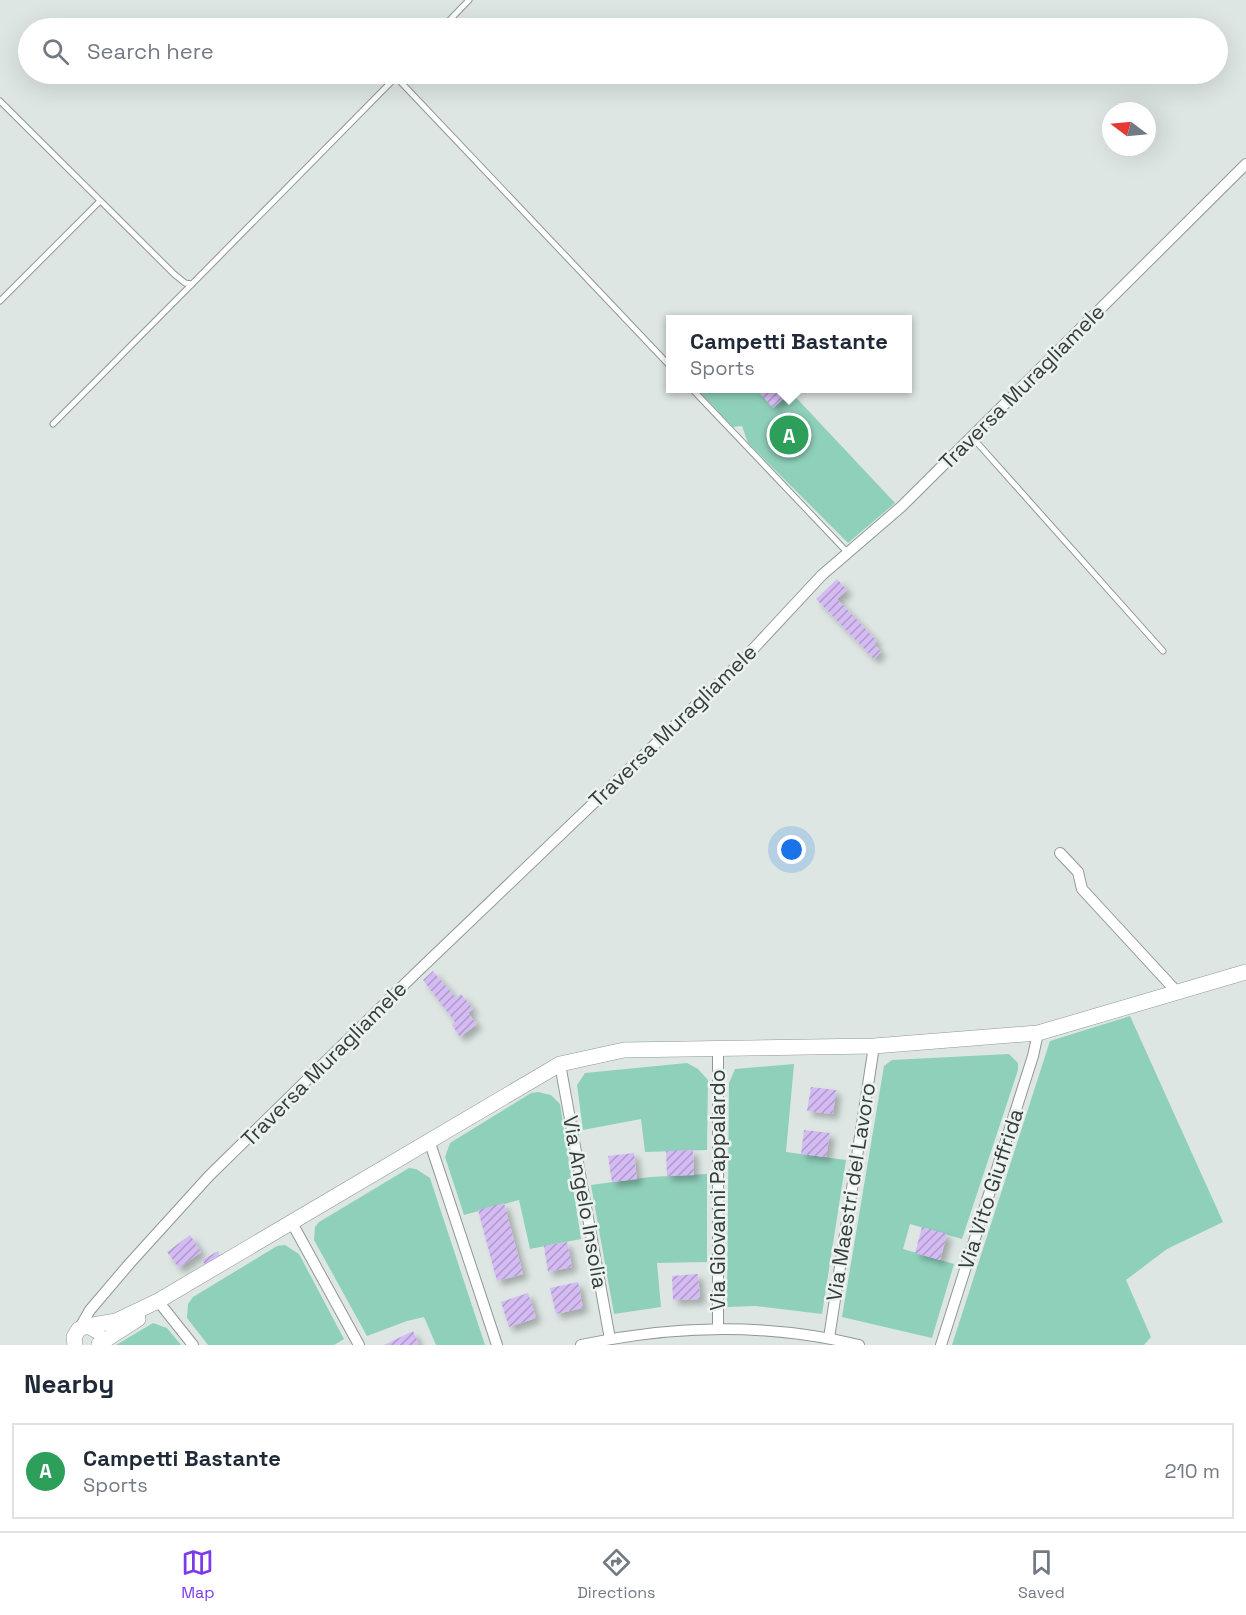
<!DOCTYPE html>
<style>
body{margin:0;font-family:"Space Grotesk",sans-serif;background:#f6f6f7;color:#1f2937}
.compass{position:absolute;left:1102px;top:102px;width:54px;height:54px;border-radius:50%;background:#fff;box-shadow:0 6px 24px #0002;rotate:286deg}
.you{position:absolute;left:792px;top:850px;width:21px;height:21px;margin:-15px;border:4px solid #fff;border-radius:50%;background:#1a73e8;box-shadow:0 0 0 9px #1a73e833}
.badge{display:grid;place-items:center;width:39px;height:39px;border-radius:50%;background:#7c3aed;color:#fff;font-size:20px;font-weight:700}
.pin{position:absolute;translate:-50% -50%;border:3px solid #fff;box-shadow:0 2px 6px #0006}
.popup{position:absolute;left:666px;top:315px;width:246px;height:78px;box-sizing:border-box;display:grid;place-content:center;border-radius:0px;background:#fff;filter:drop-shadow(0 2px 4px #0005);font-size:20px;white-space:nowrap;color:#747a83}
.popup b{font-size:22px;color:#1f2937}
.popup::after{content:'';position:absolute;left:50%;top:100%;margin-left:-12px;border:12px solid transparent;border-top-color:#fff}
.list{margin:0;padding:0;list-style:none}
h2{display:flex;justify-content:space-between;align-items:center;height:78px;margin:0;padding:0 24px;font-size:26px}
h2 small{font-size:20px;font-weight:400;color:#747a83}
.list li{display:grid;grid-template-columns:39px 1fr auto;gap:18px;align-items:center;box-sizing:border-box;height:96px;margin:0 12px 12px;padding:0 12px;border:2px solid #e0e1e3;border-radius:0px}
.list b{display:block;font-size:22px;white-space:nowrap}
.list p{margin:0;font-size:20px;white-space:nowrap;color:#747a83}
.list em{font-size:20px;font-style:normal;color:#747a83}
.icon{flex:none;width:33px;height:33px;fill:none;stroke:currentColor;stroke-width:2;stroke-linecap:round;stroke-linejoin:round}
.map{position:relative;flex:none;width:1246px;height:1345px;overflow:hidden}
.search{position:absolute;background:#fff;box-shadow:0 6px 24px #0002;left:18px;right:18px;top:18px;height:66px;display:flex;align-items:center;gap:15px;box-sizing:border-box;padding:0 21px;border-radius:33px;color:#747a83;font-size:22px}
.sheet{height:186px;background:#fff}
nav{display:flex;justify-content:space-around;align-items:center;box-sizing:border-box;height:84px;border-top:2px solid #e0e1e3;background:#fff;font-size:16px;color:#747a83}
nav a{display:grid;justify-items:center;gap:3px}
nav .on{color:#7c3aed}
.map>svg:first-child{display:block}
.grass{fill:#8fd0bb}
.building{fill:url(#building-hatch);filter:url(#shadow)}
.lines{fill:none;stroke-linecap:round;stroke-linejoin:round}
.service-casing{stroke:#909895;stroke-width:7}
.minor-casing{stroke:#909895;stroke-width:12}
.secondary-casing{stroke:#909895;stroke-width:16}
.service{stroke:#fff;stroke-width:5}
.minor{stroke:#fff;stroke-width:10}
.secondary{stroke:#fff;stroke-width:15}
.labels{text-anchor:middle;stroke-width:5;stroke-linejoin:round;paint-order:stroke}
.street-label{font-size:21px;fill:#373b39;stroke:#eaf3f0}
</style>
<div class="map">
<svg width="1246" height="1345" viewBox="0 0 1246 1345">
<defs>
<pattern id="building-hatch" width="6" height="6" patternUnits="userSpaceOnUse" patternTransform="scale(1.5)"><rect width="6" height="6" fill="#d5bbf4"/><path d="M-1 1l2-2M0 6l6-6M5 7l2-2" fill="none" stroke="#ae99c7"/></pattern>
<filter id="shadow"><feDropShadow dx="5" dy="5" stdDeviation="3" flood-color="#0004"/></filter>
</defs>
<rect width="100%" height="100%" fill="#dde6e3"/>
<g class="grass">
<path d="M697,389h91l107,114 -47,40 -100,-100 -6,-17 -9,1z"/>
<path d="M1130,1016l93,206 -56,27 -41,31 25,57 -7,8h-192l98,-304z"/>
<path d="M1009,1054l9,9v7l-56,169 -52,-15 -7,25 51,15 -22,74 -90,-21 42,-251 8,-6z"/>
<path d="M687,1063l11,6 10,11 -1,70 -62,2 -4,-33 -58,11 -6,-45 8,-12z"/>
<path d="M794,1064l-8,88 60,8 -24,154 -67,-8 -28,1 2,-224 6,-14z"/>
<path d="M538,1092l13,3 9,9 21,135 -51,10 -11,-49 -55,15 -19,-58 5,-14 81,-50z"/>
<path d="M409,1168l7,1 14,9 55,167h-49l-12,-28 -17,4 -40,15 -53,-96 1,-13 4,-5z"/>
<path d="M707,1174v88l-50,1 4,44 -47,7 -23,-129 59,-8z"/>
<path d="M285,1245l14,9 45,85 -10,6h-126l-21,-27 1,-14 5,-7 84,-51z"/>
<path d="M153,1323l14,5 14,17h-65z"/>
</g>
<g class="building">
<path d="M755,388h22l8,9 -12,11z"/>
<path d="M837,579l10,11 -10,9 40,42 -3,3 7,8 -7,7 -58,-60z"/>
<path d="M433,971l23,27 5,-4 12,15 -5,4 9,11 -17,13 -8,-12 3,-3 -32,-42z"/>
<path d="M811,1087l25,3 -3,24 -26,-3z"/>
<path d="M804,1130l26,3 -4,24 -25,-3z"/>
<path d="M693,1150l1,25 -27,1 -1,-25z"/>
<path d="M634,1153l3,26 -25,3 -4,-26z"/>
<path d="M504,1203l19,71 -26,7 -19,-71z"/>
<path d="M922,1227l25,7 -7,26 -25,-7z"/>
<path d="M190,1235l11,17 -22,16 -12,-16z"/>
<path d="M567,1242l5,25 -24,5 -4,-26z"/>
<path d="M218,1251l2,5 -15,9 -3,-5z"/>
<path d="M698,1274l2,25 -27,1 -1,-24z"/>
<path d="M578,1282l5,26 -27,6 -6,-26z"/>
<path d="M528,1293l8,25 -27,9 -8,-25z"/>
<path d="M413,1331l6,14h-35z"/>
</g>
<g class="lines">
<defs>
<g id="service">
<path d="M442,28l27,-28"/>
<path d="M399,74l-3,3 274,289"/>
<path d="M0,101l174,173 11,9 7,1 204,-207"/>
<path d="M0,301l100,-100"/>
<path d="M691,388l157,165"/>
<path d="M53,424l139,-140"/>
<path d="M972,437l191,214"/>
</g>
<g id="minor">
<path d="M1060,853l18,19 4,17 95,103"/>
<path d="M718,1050v279"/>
<path d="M560,1064l50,275"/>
<path d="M429,1140l68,205"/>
<path d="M292,1223l67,122"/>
<path d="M158,1301l35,44"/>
<path d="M79,1329l11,-19 40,-47 79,-87 207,-203 325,-311 81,-87 79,-68 345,-343"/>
<path d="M829,1338l45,-292"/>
<path d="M581,1345c91,-20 187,-22 278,0"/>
<path d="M941,1345l92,-289 5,-23"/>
</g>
<g id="secondary">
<path d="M88,1326l28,-5 42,-20 402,-237 64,-14 250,-4 164,-13 208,-61"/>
<path d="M99,1344l39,-25"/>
<path d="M75,1345l-1,-8 5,-8 9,-3 9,5"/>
</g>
</defs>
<use href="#service" class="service-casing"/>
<use href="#minor" class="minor-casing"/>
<use href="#secondary" class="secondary-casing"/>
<use href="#service" class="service"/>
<use href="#minor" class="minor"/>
<use href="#secondary" class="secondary"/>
</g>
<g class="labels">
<g class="street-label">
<text transform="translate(1022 387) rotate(-45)" y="7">Traversa Muragliamele</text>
<text transform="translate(673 726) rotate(-44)" y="7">Traversa Muragliamele</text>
<text transform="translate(324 1064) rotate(-45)" y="7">Traversa Muragliamele</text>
<text transform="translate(991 1189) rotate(-72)" y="7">Via Vito Giuffrida</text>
<text transform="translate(718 1190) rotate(-90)" y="7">Via Giovanni Pappalardo</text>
<text transform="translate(851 1192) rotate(-81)" y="7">Via Maestri del Lavoro</text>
<text transform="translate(585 1202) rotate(80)" y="7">Via Angelo Insolia</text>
</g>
</g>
</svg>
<svg class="compass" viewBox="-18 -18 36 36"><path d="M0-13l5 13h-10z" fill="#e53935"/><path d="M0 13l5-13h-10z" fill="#747a83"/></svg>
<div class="you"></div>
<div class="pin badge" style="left:789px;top:435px;background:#2e9e5b">A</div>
<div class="popup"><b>Campetti Bastante</b>Sports</div>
<div class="search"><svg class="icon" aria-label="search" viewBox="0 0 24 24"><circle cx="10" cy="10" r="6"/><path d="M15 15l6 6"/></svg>Search here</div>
</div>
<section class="sheet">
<h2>Nearby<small></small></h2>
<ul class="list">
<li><span class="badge" style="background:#2e9e5b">A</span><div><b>Campetti Bastante</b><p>Sports</p></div><em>210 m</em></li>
</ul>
</section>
<nav>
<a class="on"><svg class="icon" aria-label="map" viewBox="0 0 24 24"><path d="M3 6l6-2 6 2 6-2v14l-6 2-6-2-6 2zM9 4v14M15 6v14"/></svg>Map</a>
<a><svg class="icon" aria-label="directions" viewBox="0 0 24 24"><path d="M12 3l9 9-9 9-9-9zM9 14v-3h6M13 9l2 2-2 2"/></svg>Directions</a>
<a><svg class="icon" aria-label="saved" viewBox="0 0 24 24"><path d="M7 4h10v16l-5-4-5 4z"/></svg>Saved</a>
</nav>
